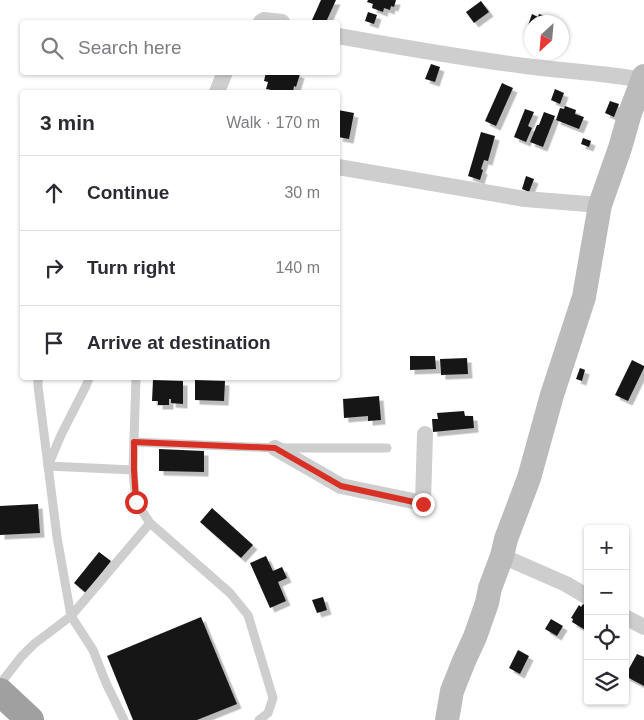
<!DOCTYPE html>
<meta charset="utf-8">
<style>
body{margin:0;font-family:Helvetica,sans-serif;background:#f2f2f3;color:#2b2b33}
.controls{position:absolute;right:15px;bottom:15px;display:grid;overflow:hidden;border-radius:5px;box-shadow:0 1px 4px #0004}
.controls button{width:45px;height:45px;display:grid;place-items:center;padding:0;border:0;border-bottom:1px solid #e1e1e2;background:#fff;color:#2b2b33;font:25px sans-serif}
.compass{position:absolute;left:524px;top:15px;width:45px;height:45px;border-radius:50%;background:#fff;box-shadow:0 1px 4px #0004;rotate:206deg}
.stop{position:absolute;width:15px;height:15px;margin:-11px;border:4px solid #d93025;border-radius:50%;background:#fff}
.stop.end{background:#d93025;border-color:#fff;box-shadow:0 1px 5px #0008}
.list{margin:0;padding:0;list-style:none}
h2{display:flex;justify-content:space-between;align-items:center;height:65px;margin:0;padding:0 20px;font-size:21px}
h2 small{font-size:16px;font-weight:400;color:#7c7c81}
.list li{display:grid;grid-template-columns:32px 1fr auto;gap:15px;align-items:center;box-sizing:border-box;height:75px;padding:0 20px;border-top:1px solid #e1e1e2}
.list b{display:block;font-size:19px;white-space:nowrap}
.list em{font-size:16px;font-style:normal;color:#7c7c81}
.icon{flex:none;width:28px;height:28px;fill:none;stroke:currentColor;stroke-width:2;stroke-linecap:round;stroke-linejoin:round}
.map{position:relative;flex:none;width:644px;height:720px;overflow:hidden}
.search{position:absolute;background:#fff;box-shadow:0 1px 4px #0004;left:20px;top:20px;width:320px;height:55px;display:flex;align-items:center;gap:12px;box-sizing:border-box;padding:0 18px;border-radius:5px;color:#7c7c81;font-size:19px}
.panel{position:absolute;background:#fff;box-shadow:0 1px 4px #0004;left:20px;top:90px;width:320px;height:290px;border-radius:5px}
.map>svg:first-child{display:block}
.building{fill:#181818;filter:url(#shadow)}
.lines{fill:none;stroke-linecap:round;stroke-linejoin:round}
.service{stroke:#cecece;stroke-width:9}
.minor{stroke:#cecece;stroke-width:16}
.secondary{stroke:#bbb;stroke-width:24}
.trunk{stroke:#a0a0a0;stroke-width:28}
.route{stroke:#d93025;stroke-width:6}
</style>
<div class="map">
<svg width="644" height="720" viewBox="0 0 644 720">
<defs>
<filter id="shadow"><feDropShadow dx="4.5" dy="4.5" stdDeviation="0" flood-color="#0004"/></filter>
</defs>
<rect width="100%" height="100%" fill="#fff"/>
<g class="building">
<path d="M321,0h15l-10,22h-10l-4,-2z"/>
<path d="M368,0h28l-2,7 -3,-1 -1,4 -6,-2 -1,4 -11,-4 1,-4 -6,-2z"/>
<path d="M481,1l8,11 -15,11 -8,-11z"/>
<path d="M368,12l9,3 -3,9 -9,-3z"/>
<path d="M532,14l6,3 1,-3 9,3 -1,3 6,2h-21v25l-4,-1 3,-7 -7,-2z"/>
<path d="M431,64l9,3 -5,15 -10,-3z"/>
<path d="M266,72h29l5,2 -4,13 -2,-1 -1,6h-12l-15,-3 2,-7 -4,-1z"/>
<path d="M502,83l11,5 -17,38 -11,-5z"/>
<path d="M555,89l9,4 -4,11 -9,-4z"/>
<path d="M610,101l9,3 -5,13 -9,-4z"/>
<path d="M565,106l11,4 -1,4 9,3 -5,12 -23,-9 4,-12 4,1z"/>
<path d="M525,109l9,3 -6,14 4,2 -6,14 -12,-5z"/>
<path d="M338,110l16,3 -5,26 -11,-2 1,-7h-1z"/>
<path d="M544,112l11,4 -12,31 -13,-5 7,-17h2z"/>
<path d="M481,132l14,4 -7,25 -4,-1 -3,9 2,1 -3,10 -12,-4z"/>
<path d="M583,138l8,3 -2,6 -8,-3z"/>
<path d="M526,176l8,3 -5,13 -7,-3z"/>
<path d="M410,356h25l1,13 -26,1z"/>
<path d="M467,358l1,16 -27,1 -1,-16z"/>
<path d="M632,360l12,6v2l-16,33 -13,-6z"/>
<path d="M580,368l5,2 -3,11 -6,-2z"/>
<path d="M153,380l30,1v23l-12,-1v-4h-2v6h-11v-4h-6z"/>
<path d="M195,380l30,1 -1,20 -29,-1z"/>
<path d="M379,396l2,24 -13,1v-5l-24,2 -1,-19z"/>
<path d="M464,411l1,5h8l1,12 -41,4 -1,-13h6l-1,-6z"/>
<path d="M159,449l45,2v21l-45,-1z"/>
<path d="M38,504l2,29 -40,2v-29z"/>
<path d="M212,508l41,37 -12,13 -41,-36z"/>
<path d="M99,552l12,9 -25,32 -12,-10z"/>
<path d="M266,556l7,15 9,-4 5,11 -9,4 8,19 -16,7 -20,-45z"/>
<path d="M323,597l4,13 -10,3 -5,-13z"/>
<path d="M583,604l5,3v22l-1,2 -15,-9 1,-3 -2,-1 8,-13 2,2z"/>
<path d="M201,617l36,87 -40,16h-64l-26,-64z"/>
<path d="M551,619l12,7 -6,10 -12,-7z"/>
<path d="M518,650l11,6 -9,18 -11,-6z"/>
<path d="M637,654l7,3v29l-19,-10z"/>
</g>
<g class="lines">
<g class="service">
<path d="M38,378v8l19,151 14,79 22,34 13,33 18,37"/>
<path d="M134,442l141,6h112"/>
<path d="M48,466l13,-31 25,-49 3,-8"/>
<path d="M48,466l85,4"/>
<path d="M150,523l80,70 18,22 25,83 -5,15 -9,7"/>
<path d="M0,684l21,-27 13,-13 37,-28 79,-93 -14,-21 -3,-32 3,-92"/>
</g>
<g class="minor">
<path d="M261,22l3,-2 18,2"/>
<path d="M338,36c62,11 125,22 187,30 39,5 79,7 118,14"/>
<path d="M217,92l8,-20"/>
<path d="M338,167l187,32 75,6"/>
<path d="M275,448l66,38 82,17 2,-69"/>
<path d="M502,556l64,28 22,13"/>
<path d="M625,617l19,10"/>
</g>
<path class="secondary" d="M447,720l5,-29 12,-30 11,-24 12,-34 3,-15 12,-32 4,-17 23,-61 23,-83 32,-98 16,-92 20,-57 10,-35 14,-37"/>
<path class="trunk" d="M0,692l30,28"/>
</g>
<g class="lines">
<path class="route" d="M136,502l-2,-32v-28l141,6 66,38 82,18"/>
</g>
</svg>
<div class="controls">
<button>+</button>
<button>−</button>
<button><svg class="icon" aria-label="locate" viewBox="0 0 24 24"><circle cx="12" cy="12" r="6"/><path d="M12 2v4M12 18v4M2 12h4M18 12h4"/></svg></button>
<button><svg class="icon" aria-label="layers" viewBox="0 0 24 24"><path d="M12 4l9 5-9 5-9-5zM3 14l9 5 9-5"/></svg></button>
</div>
<svg class="compass" viewBox="-18 -18 36 36"><path d="M0-13l5 13h-10z" fill="#e53935"/><path d="M0 13l5-13h-10z" fill="#7c7c81"/></svg>
<div class="stop" style="left:136px;top:502px"></div>
<div class="stop end" style="left:423px;top:504px"></div>
<div class="search"><svg class="icon" aria-label="search" viewBox="0 0 24 24"><circle cx="10" cy="10" r="6"/><path d="M15 15l6 6"/></svg>Search here</div>
<section class="panel">
<h2>3 min<small>Walk · 170 m</small></h2>
<ul class="list">
<li><svg class="icon" aria-label="ahead" viewBox="0 0 24 24"><path d="M12 20V5M6 11l6-6 6 6"/></svg><div><b>Continue</b></div><em>30 m</em></li>
<li><svg class="icon" aria-label="right" viewBox="0 0 24 24"><path d="M7 20v-9h11M14 6l5 5-5 5"/></svg><div><b>Turn right</b></div><em>140 m</em></li>
<li><svg class="icon" aria-label="arrive" viewBox="0 0 24 24"><path d="M6 21V4h12l-3 4 3 4H6"/></svg><div><b>Arrive at destination</b></div></li>
</ul>
</section>
</div>
